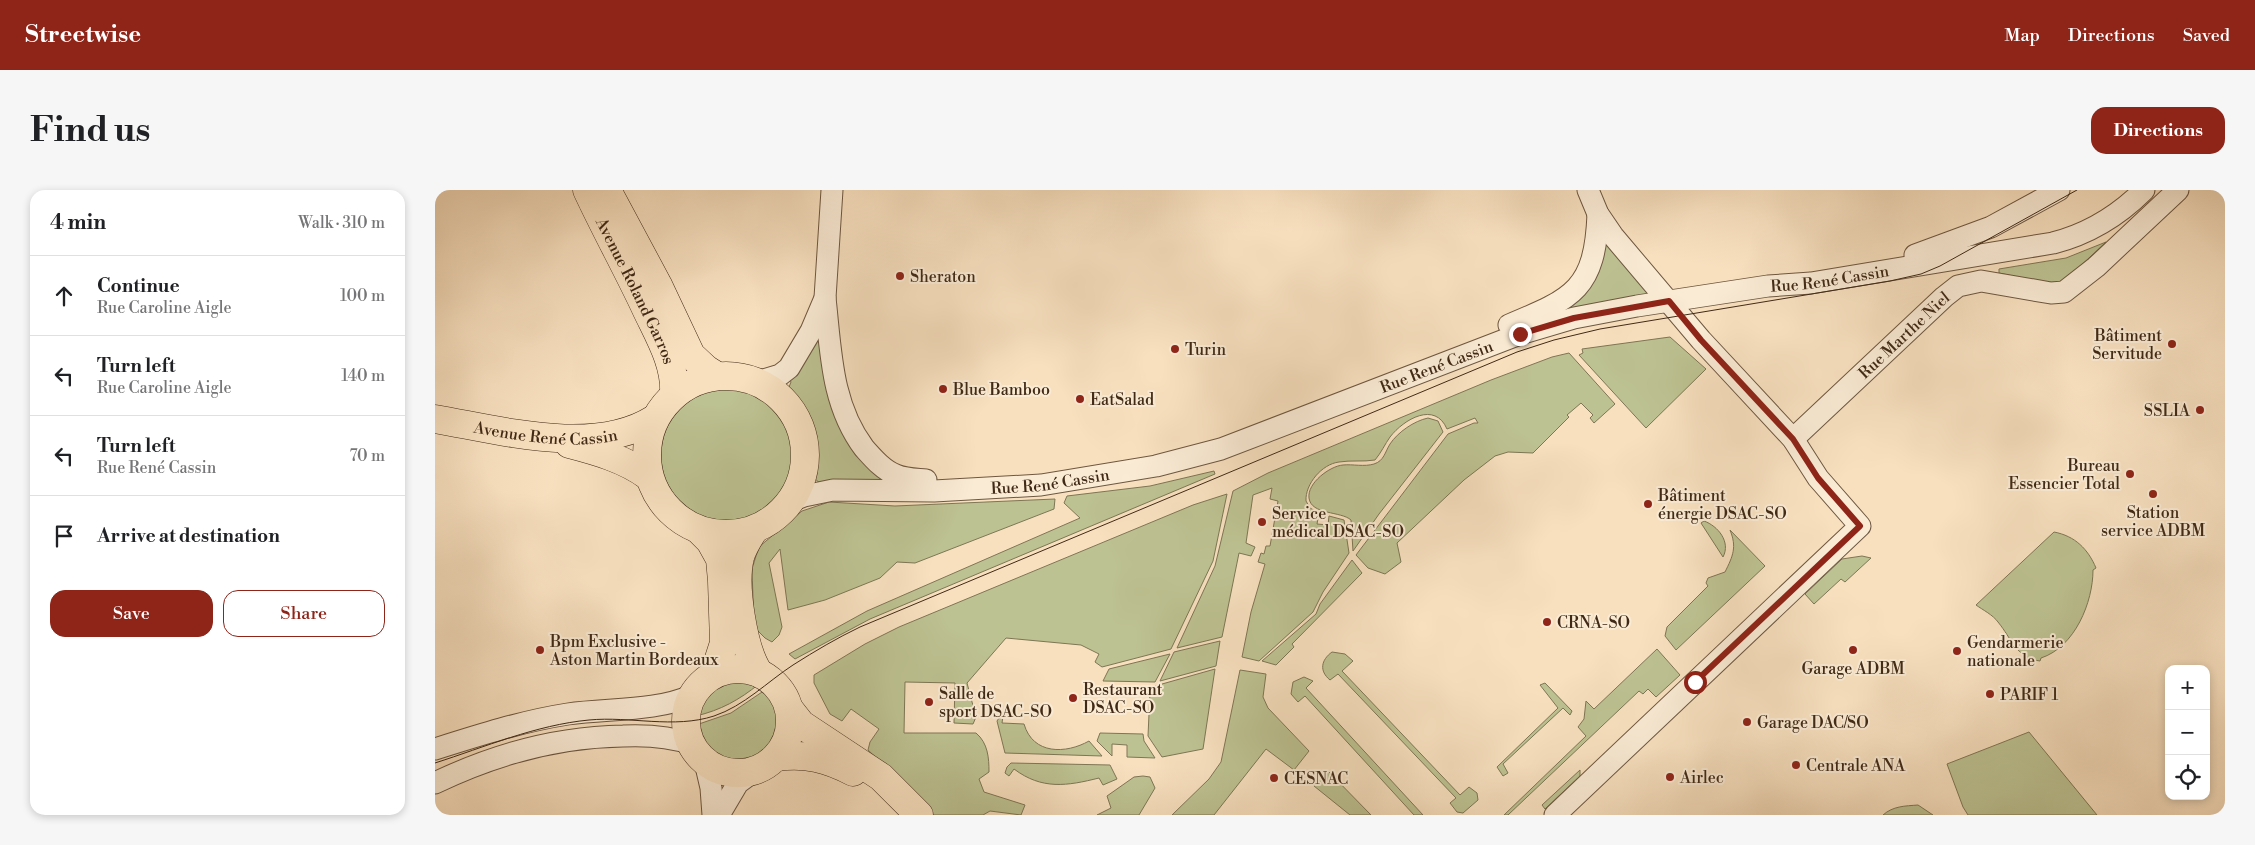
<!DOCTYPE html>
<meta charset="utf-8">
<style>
body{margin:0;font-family:"Libre Bodoni",serif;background:#f6f6f6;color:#202124}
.controls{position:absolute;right:15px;bottom:15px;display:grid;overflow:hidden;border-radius:10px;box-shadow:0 2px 8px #0003}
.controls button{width:45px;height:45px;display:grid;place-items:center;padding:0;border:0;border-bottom:1px solid #e0e0e0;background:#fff;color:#202124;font:25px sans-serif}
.stop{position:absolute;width:15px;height:15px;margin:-11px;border:4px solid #8f2418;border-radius:50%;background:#fff}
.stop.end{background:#8f2418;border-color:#fff;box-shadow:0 1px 5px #0008}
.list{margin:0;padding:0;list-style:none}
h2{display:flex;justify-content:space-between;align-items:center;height:65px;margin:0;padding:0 20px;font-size:21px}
h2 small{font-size:16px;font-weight:400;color:#757577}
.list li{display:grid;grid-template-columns:32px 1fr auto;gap:15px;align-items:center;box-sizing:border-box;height:80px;padding:0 20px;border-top:1px solid #e0e0e0}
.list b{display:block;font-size:19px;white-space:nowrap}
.list p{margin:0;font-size:16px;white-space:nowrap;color:#757577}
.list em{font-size:16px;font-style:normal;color:#757577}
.actions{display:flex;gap:10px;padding:15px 20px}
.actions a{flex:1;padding:11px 0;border:1px solid #8f2418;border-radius:15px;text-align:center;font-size:18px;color:#8f2418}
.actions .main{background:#8f2418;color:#fff}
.icon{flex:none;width:28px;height:28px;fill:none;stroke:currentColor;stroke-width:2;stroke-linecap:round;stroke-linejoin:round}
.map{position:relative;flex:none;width:1790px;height:625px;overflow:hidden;border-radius:15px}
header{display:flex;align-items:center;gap:30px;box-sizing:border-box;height:70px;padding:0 25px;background:#8f2418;color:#fff}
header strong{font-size:24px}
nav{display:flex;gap:28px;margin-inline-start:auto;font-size:18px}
.intro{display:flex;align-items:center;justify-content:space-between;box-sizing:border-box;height:120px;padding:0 30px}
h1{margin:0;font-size:35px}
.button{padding:12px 22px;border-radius:15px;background:#8f2418;color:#fff;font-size:18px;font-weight:700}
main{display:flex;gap:30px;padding:0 30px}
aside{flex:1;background:#fff;border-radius:15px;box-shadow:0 2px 8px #0003}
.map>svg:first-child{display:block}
.green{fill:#bdc292;stroke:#7e7654}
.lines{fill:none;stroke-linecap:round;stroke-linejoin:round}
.minor-casing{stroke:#6e5740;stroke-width:23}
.major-casing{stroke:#402916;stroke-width:29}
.minor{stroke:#faebd5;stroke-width:21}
.major{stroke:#f8e0bf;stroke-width:28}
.tram{stroke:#402916;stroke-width:1}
.route{stroke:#8f2418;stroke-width:6}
.poi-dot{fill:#8f2418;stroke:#faebd5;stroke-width:2}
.labels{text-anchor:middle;stroke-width:4;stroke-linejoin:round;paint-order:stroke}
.poi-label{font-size:16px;fill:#402916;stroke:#faebd5;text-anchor:start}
.street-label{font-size:16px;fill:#402916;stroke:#faebd5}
</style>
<header>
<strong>Streetwise</strong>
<nav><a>Map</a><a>Directions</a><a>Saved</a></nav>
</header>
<div class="intro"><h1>Find us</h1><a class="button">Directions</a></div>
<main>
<aside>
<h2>4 min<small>Walk · 310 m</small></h2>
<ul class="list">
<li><svg class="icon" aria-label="ahead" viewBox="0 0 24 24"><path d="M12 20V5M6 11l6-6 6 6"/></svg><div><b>Continue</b><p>Rue Caroline Aigle</p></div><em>100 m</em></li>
<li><svg class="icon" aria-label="left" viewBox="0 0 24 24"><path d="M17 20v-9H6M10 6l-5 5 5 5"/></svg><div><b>Turn left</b><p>Rue Caroline Aigle</p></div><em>140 m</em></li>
<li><svg class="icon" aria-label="left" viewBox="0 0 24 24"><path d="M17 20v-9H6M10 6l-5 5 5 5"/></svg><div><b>Turn left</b><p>Rue René Cassin</p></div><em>70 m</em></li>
<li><svg class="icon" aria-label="arrive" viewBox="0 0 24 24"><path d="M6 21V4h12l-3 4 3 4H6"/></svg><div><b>Arrive at destination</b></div></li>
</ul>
<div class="actions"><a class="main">Save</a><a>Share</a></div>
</aside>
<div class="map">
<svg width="1790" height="625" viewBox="0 0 1790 625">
<rect width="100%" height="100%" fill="#f8e0bf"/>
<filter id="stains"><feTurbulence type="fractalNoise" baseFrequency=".004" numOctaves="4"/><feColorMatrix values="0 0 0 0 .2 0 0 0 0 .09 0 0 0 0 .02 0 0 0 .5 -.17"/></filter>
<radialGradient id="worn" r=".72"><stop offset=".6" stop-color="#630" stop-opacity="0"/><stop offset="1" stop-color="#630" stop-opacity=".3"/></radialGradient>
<g class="green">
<path d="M1171,48l49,55 -111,22z"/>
<path d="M1671,52l-47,44 -60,-13v-4l67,-11z"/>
<path d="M385,145l11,55 69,91 -80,2 -5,-4c8,-35 -1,-66 -26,-92l2,-5 -2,-4z"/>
<path d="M1235,147l36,32 -60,59 -67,-73 4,-2 -1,-4z"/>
<path d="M1134,163l46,51 -21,19 -4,-5 3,-3 -12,-12 -14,12 2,2 -36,36 -25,-1 -13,4 -31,24 -67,63 4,19 -16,12 -17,-6 -12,-13 92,-121 26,-11h4l-3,-5 -28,11c-12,-28 -43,-10 -57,8 -5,7 -9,16 -15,23 -12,2 -24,0 -36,2 -17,2 -34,22 -33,39l4,7 9,5 -2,11 11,1 1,-9 15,4 5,33 -26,39 -10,20 -54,49 -17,-4 9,-45 14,-48 -7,-2 3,-9 3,1 2,-8h4l8,-45 -8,-2 2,-11 -19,7 -7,48 9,4 -4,9 -12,-3 -17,84 -45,11 38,-82 18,-75 35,-18 223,-93 61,-23z"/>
<circle cx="292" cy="265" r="66"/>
<path d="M993,228l10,3 5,11 -64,82 -26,37 -2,-31c-10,-9 -40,-5 -42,-22 -2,-15 21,-32 34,-33 10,-1 21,2 31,-1 10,-3 11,-12 16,-20 8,-12 24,-23 38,-26z"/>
<path d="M779,281l1,3 -345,145 -75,40 -6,-5 78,-43 213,-93 -16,-15 3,-7 83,-10z"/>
<path d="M792,304l-14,67 -42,88 -69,18 -7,-5 4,-8 -18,-9 -75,-7 -39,45 9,34 -3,7 -19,-1 1,-40 -50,-1 -1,51h72c12,10 13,25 13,39l-10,7 5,13 41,13 -4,10 -31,-4 -7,4h-52l-15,-20 -48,-45 2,-8 9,-13 -28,-20 -9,12 -12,-7 -16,-31v-8l51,-31 34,-17 294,-122z"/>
<path d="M620,309l-1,10 -139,54 -18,-1 -17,16 -55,22 -37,10 -8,-61 -11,14 13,64 -3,8 -7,7 -7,-4 -11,-11 -2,-58 4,-13 4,-10 42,-35 27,-9 66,4z"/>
<path d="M1269,331c14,5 27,21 19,36l-22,-34z"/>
<path d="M1295,340l35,36 -89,84 -11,-14 2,-9 41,-41 -2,-3 2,-5 17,-6c8,-16 12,-25 5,-42z"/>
<path d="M1619,342c21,4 34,17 42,36l-3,2c0,32 -18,77 -52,88l-1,3c-24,-3 -28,-22 -42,-39 -5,-7 -15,-12 -22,-17z"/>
<path d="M1427,366l9,2 -26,24 -4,-3 -27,25 -9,-10 37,-35z"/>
<path d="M917,370l10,13 -70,71 2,3 -18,18 -14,-4 54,-47 4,-10z"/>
<path d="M785,451l-4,25 -56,15 14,-29z"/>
<path d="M1222,459l23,26 -24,22 -8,-8 -5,5 -4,-3 -131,124h-4l82,-79 -8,-9 6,-8 2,-18 8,8z"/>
<path d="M897,462l13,2 8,7 -11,10 118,124 9,-8 8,6 1,7 -15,13 -6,-1 -7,-9 6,-5 -118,-124 -8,6c-11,-9 -9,-20 2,-28z"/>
<path d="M735,464l-15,28 -52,-1 6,-12z"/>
<path d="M780,479l-12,80 -41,8 -14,-21 2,-44 5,-6z"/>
<path d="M805,480l26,4 -3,23 5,11 41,43 -15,19 -28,-21 -52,66h-42l37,-36 12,-17z"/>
<path d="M869,487l9,4 -7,7 117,127h-9l-109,-119 -7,6 -7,-8 2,-12z"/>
<path d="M302,489l22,5c-20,16 -38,26 -63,32 4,-22 19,-35 41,-37z"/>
<path d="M1110,493l27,28 -2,4 -7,-7 -60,56 5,9 -5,3 -6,-9 61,-59 -18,-23z"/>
<path d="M330,500c57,47 -49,120 -69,35l35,-12z"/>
<path d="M568,526l-1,7 22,1c9,31 42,30 65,17l13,15 -97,-3 -8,-32 2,-3z"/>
<path d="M1594,542l68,83h-129l-5,-8 -16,-43z"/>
<path d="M665,543l43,1 1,7 11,17 -28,-1v-12l-15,-1v12l-15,-15z"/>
<path d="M576,573l99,2 7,14 -14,6 -4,-7c-32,8 -57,12 -85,-9l-5,7 -4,-3 2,-6z"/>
<path d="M1145,580v6l-35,33 -3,-4z"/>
<path d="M893,581l43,44h-21l-36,-29z"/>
<path d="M708,586l7,1 5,11 -16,27h-42l14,-7 -4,-12 27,-19z"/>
<path d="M1483,615l15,10h-50c10,-9 22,-9 35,-10z"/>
</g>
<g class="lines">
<defs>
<g id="minor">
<path d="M1480,65l76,-28 68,-37"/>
<path d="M390,108c6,53 6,106 39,150 9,10 19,22 32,27 9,4 20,4 30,5"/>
<path d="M1074,135c65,-27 86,-36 89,-111"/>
<path d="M322,192l23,-7 9,-7 22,-37 14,-33 7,-108"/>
<path id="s1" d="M1358,249l151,-142 14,-11 23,-5 70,12 13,-1 32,-25 82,-77"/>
<path id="s2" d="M356,311l13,-5 29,-6 101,1 107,-6 115,-19 65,-17 299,-115 54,-16 63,-12 131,-20 43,-3 242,-40c35,-9 66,-28 91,-53"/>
<path d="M0,559c44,-14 88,-28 133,-35 41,-6 87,-2 125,-19"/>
<path d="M270,572l6,26 2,27"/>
<path d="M0,593c60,-29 121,-46 188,-47 23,-1 46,0 68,8"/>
<path d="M284,625l19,-32 15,-11"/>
<path d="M1120,625l305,-289 -42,-48 -25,-39 -92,-99 -88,-104 -15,-22 -10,-24"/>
</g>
<g id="major">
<path id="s3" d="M152,0c19,41 41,80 60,121 13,27 29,54 27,84"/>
<path d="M172,0l51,95 33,70 15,14 11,7"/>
<circle cx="291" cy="265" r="79"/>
<path id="s4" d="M0,229c65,11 159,38 219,0"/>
<path d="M134,254c27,7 56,15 79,32"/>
<path d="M319,340c-6,9 -11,17 -14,27 -7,28 3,92 19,116"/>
<path d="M265,341l10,10 10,18 2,22 2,62 -10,31"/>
<circle cx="303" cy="531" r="52"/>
<path d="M355,520l11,14 80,53 38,38"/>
<path d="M342,567c29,-4 51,2 76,15"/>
</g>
</defs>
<use href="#minor" class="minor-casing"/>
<use href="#major" class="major-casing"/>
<use href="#minor" class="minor"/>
<use href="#major" class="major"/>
<path class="tram" d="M0,573c50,-16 101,-38 154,-43 41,-4 85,9 125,-4 30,-10 53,-34 79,-51 22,-14 44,-27 67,-38l657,-275 37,-12 46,-11 290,-48 31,-7 19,-8 137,-76"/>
</g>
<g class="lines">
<path class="route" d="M1085,144l54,-16 95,-17 32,39 92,99 25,39 42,48 -165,156"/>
</g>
<g class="poi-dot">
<circle cx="465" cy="86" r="5"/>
<circle cx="1737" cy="154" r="5"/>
<circle cx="740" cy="159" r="5"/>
<circle cx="508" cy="199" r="5"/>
<circle cx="645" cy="209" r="5"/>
<circle cx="1765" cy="220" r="5"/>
<circle cx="1695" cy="284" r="5"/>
<circle cx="1718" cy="304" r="5"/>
<circle cx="1213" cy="314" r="5"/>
<circle cx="827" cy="332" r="5"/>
<circle cx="1112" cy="432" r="5"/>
<circle cx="105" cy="460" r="5"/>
<circle cx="1418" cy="460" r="5"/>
<circle cx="1522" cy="461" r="5"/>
<circle cx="1555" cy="504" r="5"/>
<circle cx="638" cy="508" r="5"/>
<circle cx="494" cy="512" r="5"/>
<circle cx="1312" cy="532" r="5"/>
<circle cx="1361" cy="575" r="5"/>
<circle cx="1235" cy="587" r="5"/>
<circle cx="839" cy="588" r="5"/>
</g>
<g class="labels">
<g class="poi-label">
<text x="475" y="92">Sheraton</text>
<text x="1727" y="151" text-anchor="end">Bâtiment<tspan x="1727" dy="18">Servitude</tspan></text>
<text x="750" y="165">Turin</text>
<text x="518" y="205">Blue Bamboo</text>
<text x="655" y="215">EatSalad</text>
<text x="1755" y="226" text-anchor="end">SSLIA</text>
<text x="1685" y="281" text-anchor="end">Bureau<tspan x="1685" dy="18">Essencier Total</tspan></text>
<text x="1223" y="311">Bâtiment<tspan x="1223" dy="18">énergie DSAC-SO</tspan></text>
<text x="1718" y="328" text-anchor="middle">Station<tspan x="1718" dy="18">service ADBM</tspan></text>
<text x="837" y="329">Service<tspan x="837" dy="18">médical DSAC-SO</tspan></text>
<text x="1122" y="438">CRNA-SO</text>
<text x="115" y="457">Bpm Exclusive -<tspan x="115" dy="18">Aston Martin Bordeaux</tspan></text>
<text x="1532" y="458">Gendarmerie<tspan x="1532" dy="18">nationale</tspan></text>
<text x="1418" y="484" text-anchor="middle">Garage ADBM</text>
<text x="648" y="505">Restaurant<tspan x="648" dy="18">DSAC-SO</tspan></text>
<text x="504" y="509">Salle de<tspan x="504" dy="18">sport DSAC-SO</tspan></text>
<text x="1565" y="510">PARIF 1</text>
<text x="1322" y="538">Garage DAC/SO</text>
<text x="1371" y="581">Centrale ANA</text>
<text x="1245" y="593">Airlec</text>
<text x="849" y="594">CESNAC</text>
</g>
<g class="street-label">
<text dy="6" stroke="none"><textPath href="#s2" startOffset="1071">Rue René Cassin</textPath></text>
<text dy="6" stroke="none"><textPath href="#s3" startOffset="112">Avenue Roland Garros</textPath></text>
<text dy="6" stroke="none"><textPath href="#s1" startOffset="152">Rue Marthe Niel</textPath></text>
<text dy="6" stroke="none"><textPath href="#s2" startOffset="666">Rue René Cassin</textPath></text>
<text dy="6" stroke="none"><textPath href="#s4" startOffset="112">Avenue René Cassin</textPath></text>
<text dy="6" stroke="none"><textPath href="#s2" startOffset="261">Rue René Cassin</textPath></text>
</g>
</g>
<rect width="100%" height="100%" filter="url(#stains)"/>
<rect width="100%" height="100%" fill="url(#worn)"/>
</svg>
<div class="controls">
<button>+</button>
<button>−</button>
<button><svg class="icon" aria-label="locate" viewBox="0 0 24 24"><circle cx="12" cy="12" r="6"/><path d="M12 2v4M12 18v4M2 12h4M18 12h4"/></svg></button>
</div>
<div class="stop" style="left:1260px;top:492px"></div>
<div class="stop end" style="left:1085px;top:144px"></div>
</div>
</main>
